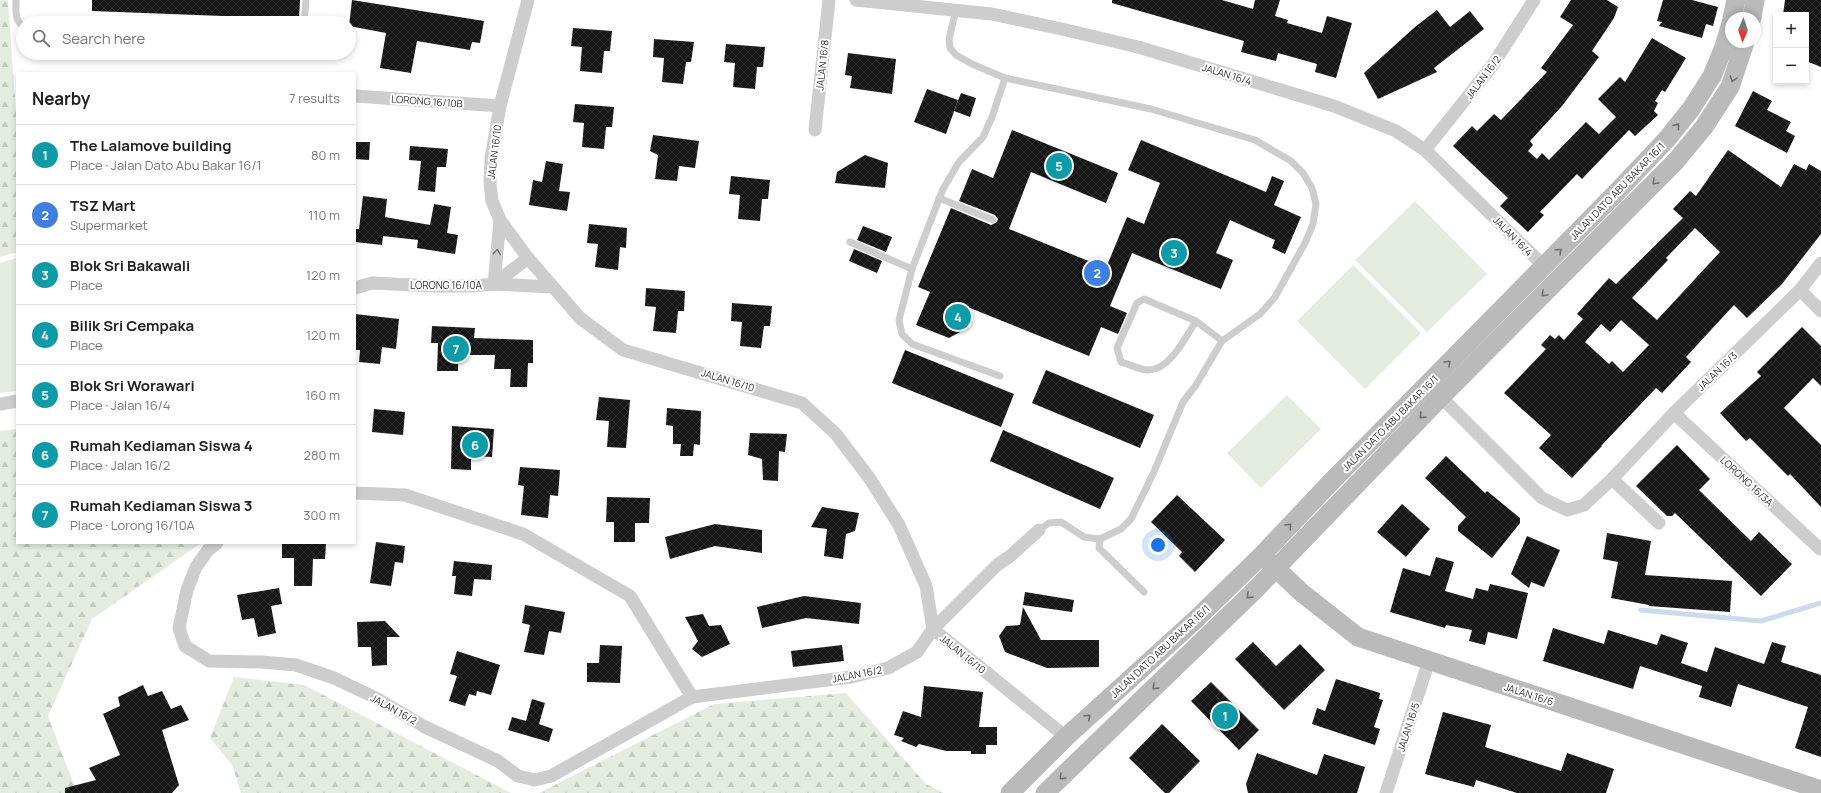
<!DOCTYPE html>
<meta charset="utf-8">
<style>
body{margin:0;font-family:Manrope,sans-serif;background:#f2f2f2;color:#222}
.controls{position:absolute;right:12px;top:12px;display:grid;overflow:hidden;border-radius:0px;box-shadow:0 2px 6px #0003}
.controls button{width:36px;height:36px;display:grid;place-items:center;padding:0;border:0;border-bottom:1px solid #e0e0e0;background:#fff;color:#222;font:20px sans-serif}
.compass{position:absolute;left:1725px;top:12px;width:36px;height:36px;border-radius:50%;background:#fff;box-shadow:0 2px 6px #0003;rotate:182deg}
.you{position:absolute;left:1158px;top:545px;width:14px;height:14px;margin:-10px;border:3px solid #fff;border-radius:50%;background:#1a73e8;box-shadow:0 0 0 6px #1a73e833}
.badge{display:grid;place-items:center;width:26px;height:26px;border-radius:50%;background:#ea580c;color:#fff;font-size:13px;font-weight:700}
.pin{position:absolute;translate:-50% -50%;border:2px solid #fff;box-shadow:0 1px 4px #0006}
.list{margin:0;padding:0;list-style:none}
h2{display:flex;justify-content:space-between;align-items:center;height:52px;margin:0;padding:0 16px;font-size:17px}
h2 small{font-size:13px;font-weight:400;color:#767676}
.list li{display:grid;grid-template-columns:26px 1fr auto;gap:12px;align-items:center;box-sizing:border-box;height:60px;padding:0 16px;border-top:1px solid #e0e0e0}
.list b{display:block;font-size:15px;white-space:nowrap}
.list p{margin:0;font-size:13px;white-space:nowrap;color:#767676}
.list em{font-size:13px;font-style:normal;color:#767676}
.icon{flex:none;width:22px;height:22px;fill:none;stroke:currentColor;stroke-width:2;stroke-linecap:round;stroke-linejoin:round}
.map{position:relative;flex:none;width:1821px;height:793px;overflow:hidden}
.search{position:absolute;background:#fff;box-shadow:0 2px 6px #0003;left:16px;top:16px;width:340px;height:44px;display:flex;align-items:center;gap:10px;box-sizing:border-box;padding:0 14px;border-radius:22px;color:#767676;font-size:15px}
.panel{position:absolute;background:#fff;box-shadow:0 2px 6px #0003;left:16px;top:72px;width:340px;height:472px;border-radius:0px}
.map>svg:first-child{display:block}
.grass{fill:#e4ecdf}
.forest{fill:url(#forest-firs)}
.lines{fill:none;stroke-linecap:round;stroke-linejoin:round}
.stream{stroke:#ccdbeb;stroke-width:5}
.building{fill:url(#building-cross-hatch);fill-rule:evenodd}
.lane{stroke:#cdcdcd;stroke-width:7}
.street{stroke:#cdcdcd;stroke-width:13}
.secondary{stroke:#bababa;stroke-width:19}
.oneway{stroke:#6e6e6e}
.oneway2{stroke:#777}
.labels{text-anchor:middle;stroke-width:4;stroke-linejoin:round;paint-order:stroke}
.street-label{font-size:10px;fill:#303030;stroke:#fff}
</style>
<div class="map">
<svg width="1821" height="793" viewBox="0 0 1821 793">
<defs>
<pattern id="forest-firs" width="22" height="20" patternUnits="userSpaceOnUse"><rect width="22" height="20" fill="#e4ecdf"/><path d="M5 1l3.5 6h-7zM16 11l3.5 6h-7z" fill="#c4cbc0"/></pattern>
<pattern id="building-cross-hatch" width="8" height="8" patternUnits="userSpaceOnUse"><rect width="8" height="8" fill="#171717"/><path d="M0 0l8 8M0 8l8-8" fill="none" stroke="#303030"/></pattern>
</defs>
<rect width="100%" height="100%" fill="#fff"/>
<g class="grass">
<path d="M1415,201l72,73 -60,58 -72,-72z"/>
<path d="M17,258v133l-17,2v-130z"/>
<path d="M1353,265l68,68 -56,56 -68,-68z"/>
<path d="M1287,395l34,34 -60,59 -34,-35z"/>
</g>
<g class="forest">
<path d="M0,0h8l9,129v123l-17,5z"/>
<path d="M17,429v114h184l-109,76 -44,97 29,77h-77v-362z"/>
<path d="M234,677l70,8 207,108h-270l-9,-28 -22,-27z"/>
<path d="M846,693l80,91 18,9h-405l175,-89z"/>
</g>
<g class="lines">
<path class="stream" d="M1641,610l120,11 60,-18"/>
</g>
<g class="building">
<path d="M92,0h208l-1,19 -207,-8z"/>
<path d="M352,0l132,21 -4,22 -8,-1 -2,8 -53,-9 -6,32 -31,-5 6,-35 -37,-7z"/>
<path d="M1112,0h110l31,9 2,-9h25l-5,16 13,4 -1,3 35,10 5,-17 25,7 -16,55 -21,-6 2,-8 -39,-11 -2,8 -35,-9 3,-11 -132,-38z"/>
<path d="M1571,0h36l11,7 -4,11 -22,33 7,6 -37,49 -32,35 3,4 -5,6 9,8 5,-6 7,7 37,-38 13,12 17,-17 -18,-18 22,-22 5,5 27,-44 34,20 -21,34 -3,-2 -7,11 3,2 -4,8 4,4 -23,21 -6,-6 -47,49 -5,-5 -37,38 4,3 -16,17 -28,-26 8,-8 -55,-52 19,-20 5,5 17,-17 7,6 46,-48 -6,-4 32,-43 -13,-8z"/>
<path d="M1663,0h29l26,7 -5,19 -7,-2 -4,14 -43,-12 3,-4 -5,-1z"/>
<path d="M1785,0h36v67l-15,-6v-46h-23z"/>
<path d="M1437,10l13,17 20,-16 14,18 -50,39 3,4 -59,27 -14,-26 51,-46z"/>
<path d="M573,28l39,3 -2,20h-6l-2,22 -22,-2 2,-24 -11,-1z"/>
<path d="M654,39l40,3 -3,20h-5l-3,22 -21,-2 2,-24 -11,-1z"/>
<path d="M726,44l39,3 -2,20h-6l-2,22 -22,-2 2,-24 -11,-1z"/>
<path d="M848,53l48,6 -4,35 -42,-6 2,-12 -7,-1z"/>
<path d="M927,89l31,11 -12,34 -32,-12z"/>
<path d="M1753,91l19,10 -5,9 24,12 -5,9 9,5 -8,17 -52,-27z"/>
<path d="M961,93l15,5 -6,19 -16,-6z"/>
<path d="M575,104l39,3 -2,20h-6l-2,22 -22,-2 2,-24 -11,-1z"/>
<path d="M1012,130l106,43 -12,30 -75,-31 -22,57 97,39 21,-51 17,7 16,-41 -32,-13 13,-30 125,52 6,-16 12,5 -10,24 27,12 -16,37 -13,-6 3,-8 -45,-20 -14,33 17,7 -12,29 -89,-36 -22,53 17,7 -9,21 -17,-7 -12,29 -119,-48 -10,24 -11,6 -33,-13 14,-33 -12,-5 33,-79 40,17 6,-3 1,-3 -3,-4 -36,-14 13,-32 21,9z"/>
<path d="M653,135l46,6 -4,27 -16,-2 -2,15 -22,-2 3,-24 -8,-4z"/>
<path d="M355,142h15l-1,18 -14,-1z"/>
<path d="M410,146l38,3 -2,18h-9l-2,25 -17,-2 3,-29 -12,-1z"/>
<path d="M1728,150l53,37 13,-23 12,6 3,-6 12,7v63l-39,50 -35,34 -13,-13 -48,52 5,5 -29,31 -6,-5 -55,58h1l-30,32 -33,-30 12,-13 -47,-42 42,-44 -5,-4 9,-10 5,4 4,-4 5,5 19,-21 -6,-5 32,-36 7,6 67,-66 -10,-9 17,-18 6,5zM1695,228l25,24 -63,68 -25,-22 36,-38 -2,-2zM1621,320l28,25 -26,27 -11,-11 -3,3 -24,-22 16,-18 9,8z"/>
<path d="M865,155l23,8 -3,25 -50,-5 2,-11z"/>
<path d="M546,161l17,3 -4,27 11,1 -3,19 -38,-6 4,-25 9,2z"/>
<path d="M731,176l39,4 -2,19h-6l-2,22 -22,-2 2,-24 -11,-1z"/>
<path d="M363,196l24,3 -2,18 45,8 4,-21 17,3 -4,26 11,2 -3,19 -38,-6 1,-8 -35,-4 -1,9 -27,-3v-13h4z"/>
<path d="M589,224l38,4 -1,20 -6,-1 -2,23 -23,-3 3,-23 -11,-1z"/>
<path d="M863,226l29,11 -6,15 -29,-12z"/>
<path d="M854,249l28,12 -5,12 -28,-12z"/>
<path d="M646,288l39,3 -1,20h-6l-2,22 -23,-2 3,-24 -11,-1z"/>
<path d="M732,303l40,3 -2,20h-6l-3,22 -21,-2 2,-24 -11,-1z"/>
<path d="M355,314l44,5 -3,30 -14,-2 -2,17 -21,-2 1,-12h-5z"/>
<path d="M432,326l43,2 -1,10 59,2v23h-5l-1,24h-17l1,-18h-17l1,-14h-37v16h-21l1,-28h-7z"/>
<path d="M1802,327l19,19v40l-8,-8 -29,30 37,37v62l-31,-33 -2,2 -38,-38 -4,3 -26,-28 41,-37 -4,-4z"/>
<path d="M905,350l109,44 -13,33 -109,-44z"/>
<path d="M1046,370l108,45 -14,33 -108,-45z"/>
<path d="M599,397l31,3 -4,48 -19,-1 2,-26 -13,-1z"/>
<path d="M667,408l34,3 -1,34 -6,-1 -1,12h-13l1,-12h-8v-18l-7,-1z"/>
<path d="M374,409l31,3 -2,23 -31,-3z"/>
<path d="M452,426l42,3 -2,28 -21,-1v14l-20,-1z"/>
<path d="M1003,430l111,48 -14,31 -110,-48z"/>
<path d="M750,433l37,1 -2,18 -6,-1 -1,30 -15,-1 -1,-21 -14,-4z"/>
<path d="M1677,445l33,34 -11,11 52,51 8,-9 33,32 -31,32 -86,-83 -3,3h-5l-31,-30z"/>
<path d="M1446,456l39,37 2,-2 33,27v5l-28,35 -34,-27v-5l8,-9 -41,-39z"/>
<path d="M520,467l40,3 -2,26 -8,-1 -2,23 -27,-3 3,-29 -6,-1z"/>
<path d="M1177,495l48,45 -30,32 -16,-16 3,-4 -31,-30z"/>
<path d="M607,497l43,1 -1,25h-14v19h-21v-20h-8z"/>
<path d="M1402,504l28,25 -24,28 -29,-25z"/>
<path d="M822,507l37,6 -4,18 -9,3 -3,25 -19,-3 3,-27 -16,-2z"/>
<path d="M715,524l47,6v23l-47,-7 -45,13 -5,-22z"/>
<path d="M1607,533l44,8 -6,34 87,6 -2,31 -81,-6v-1l-38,-7 7,-36 -15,-3z"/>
<path d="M1527,536l33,14 -16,37 -13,-5 -2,6 -18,-14z"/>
<path d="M376,542l29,4 -2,17 -8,-1 -4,24 -21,-3z"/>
<path d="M282,543h44l-1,16h-12l-1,27h-18v-28h-12z"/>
<path d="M1436,557l18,5 -9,29 28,8 3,-11 12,3 2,-7 38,9 -11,46 -29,-7 -3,13 -16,-4 3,-11 -26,-5 -1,3 -55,-16 13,-44 27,8z"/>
<path d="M454,561l38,4 -1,15 -17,-1 -2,17 -18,-2 2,-18h-4z"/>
<path d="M279,588l3,16 -11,2 5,27 -18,4 -4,-19 -12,2 -5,-25z"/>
<path d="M1025,592l49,8 -2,12 -49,-7z"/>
<path d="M804,596l57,7 -2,21 -53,-6 -44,10 -5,-21z"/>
<path d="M525,605l40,7 -4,21 -12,-2 -5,24 -20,-3 6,-27 -8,-2z"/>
<path d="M1023,607l18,33h58v27l-52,1 -42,-16 -6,-16 7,-10 14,-1z"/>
<path d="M703,614l6,12 12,-1 9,19 -28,13 -10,-8 6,-8 -13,-24z"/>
<path d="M385,621l15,16h-13v28l-15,1 -1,-19h-13l-1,-25z"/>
<path d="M1553,628l51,16 4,-14 49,15 4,-11 27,9 -7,20 26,9 8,-25 49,17 8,-22 14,4 -5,16 40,13v82l-26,-9 13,-41 -70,-23 -7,23 -32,-10 3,-11 -62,-20 -7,23 -57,-18 -33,-10z"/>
<path d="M1253,642l23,24 24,-22 25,26 -41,40 -49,-51z"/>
<path d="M600,645l22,1 -2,37 -33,-1v-19h12z"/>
<path d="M842,645l2,16 -51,6 -2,-16z"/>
<path d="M457,651l43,14 -9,30 -14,-4 -1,5 -7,-2 -4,12 -16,-5 8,-25 -7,-2z"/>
<path d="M1336,679l44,14 -1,6 4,1 -9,27 6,2 -5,16 -63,-21 5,-16 8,3z"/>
<path d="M1211,682l48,48 -20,20 -48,-49z"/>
<path d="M143,685l5,11 14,-5 9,18 10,-4 8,15 -27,10 17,55 -7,8h-107v-5l31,-8 -7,-12 31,-13 -17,-41 17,-8 -2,-9z"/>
<path d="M924,686l59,6 -4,35h18v18h-11v9h-15v-3h-25l-27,-7 -3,3 -15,-6 3,-3 -10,-3 9,-24 18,6z"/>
<path d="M532,699l13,4 -6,21 14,5 -4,13 -41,-12 4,-13 14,4z"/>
<path d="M1443,712l48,13 -6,22 76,24 6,-18 47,16 -8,24h-89l-41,-13 -2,7 -49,-13z"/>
<path d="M1162,724l38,37 -31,32h-4l-36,-35z"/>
<path d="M1257,753l60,22 7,-21 41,13 -8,26h-109l-2,-9z"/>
</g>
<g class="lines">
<g class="lane">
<path d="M16,0c0,9 -2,20 7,26"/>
<path d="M956,10l-7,29 1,9 6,7 16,9 33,14 146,31 104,31 36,21 12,12 9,15 4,16 -3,20 -8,19 -30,54 -15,17 -38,27 -26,44 -13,17 -30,72 -22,45 -10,10 -21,10 -16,-2 -23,-15 -12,1 -10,7"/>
<path d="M304,23l2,-23"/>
<path d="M939,198l54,22"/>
<path d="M850,242l62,27"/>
<path d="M1196,321c-10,16 -27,50 -48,49 -8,0 -19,-6 -27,-8l-4,-14 20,-45 7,-4 52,22 26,20"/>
<path d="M1000,376l-88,-32 -10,-10 -3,-14 13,-51 31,-80 16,-27 24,-25 9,-20 13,-39"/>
<path d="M1100,539l-1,9 45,44"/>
</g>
<g class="street">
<path d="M528,0l-28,106 -9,53 -1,25 2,17 8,19 28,38 52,60 43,32 179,53 34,31 34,45 29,46 27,61 7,43 133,108"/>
<path d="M856,0l136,14 74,16 72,17 196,59 62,25 29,19 119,116"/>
<path d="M355,96l145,10"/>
<path d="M815,130l14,-130"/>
<path d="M1425,150l67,-84 42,-66"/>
<path d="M494,284l6,-64"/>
<path d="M494,284l34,-26"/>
<path d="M355,288l17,-5 61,3h40l21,-2 59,3"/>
<path d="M1800,290l21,21"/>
<path d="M1441,397l101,101 25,12 17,-5 28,-26 62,-66 126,-123 21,-27"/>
<path d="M0,404l17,-3"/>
<path d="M1674,413l146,136"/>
<path d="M1612,479l47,44"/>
<path d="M217,543l-9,7 -12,17 -9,23 -8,38 6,18 24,15 53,1 34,3 38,13 42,20 49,29 73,34 20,15 17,4 16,-4 141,-79 -62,-101 -107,-62 -118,-39 -50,-2"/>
<path d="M692,697l159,-20 37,-9 29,-16 16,-23 64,-64 12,-8 30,-27"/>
<path d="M1386,793l43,-132"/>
</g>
<g class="secondary">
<path d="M1732,18l4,-18"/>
<path d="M1752,18l3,-18"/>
<path d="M1267,560l35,33 56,44 463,153"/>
<path d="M1010,793l56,-56 127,-115 69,-67 67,-71 286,-290 52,-55 24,-30 21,-33 12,-29 7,-24"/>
<path d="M1045,793l209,-202 187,-194 234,-235 29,-35 26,-40 15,-45"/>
</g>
</g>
<defs><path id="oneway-chevron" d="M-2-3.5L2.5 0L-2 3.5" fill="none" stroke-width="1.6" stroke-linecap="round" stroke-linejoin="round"/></defs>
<g class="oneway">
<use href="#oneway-chevron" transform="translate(1733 79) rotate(108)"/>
<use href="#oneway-chevron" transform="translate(1677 126) rotate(-52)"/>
<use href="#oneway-chevron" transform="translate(1655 182) rotate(135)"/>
<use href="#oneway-chevron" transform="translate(1559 251) rotate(-45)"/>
<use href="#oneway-chevron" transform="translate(1544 294) rotate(135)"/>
<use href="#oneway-chevron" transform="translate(1448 363) rotate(-45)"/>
<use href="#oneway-chevron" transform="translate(1422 416) rotate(134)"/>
<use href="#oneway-chevron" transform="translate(1289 526) rotate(-47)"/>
<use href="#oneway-chevron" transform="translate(1249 596) rotate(136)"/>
<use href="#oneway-chevron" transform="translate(1155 687) rotate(136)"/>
<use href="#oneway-chevron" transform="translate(1088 717) rotate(-42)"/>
<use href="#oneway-chevron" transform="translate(1062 777) rotate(136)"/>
</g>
<use class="oneway2" href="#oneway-chevron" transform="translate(497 252) rotate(-84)"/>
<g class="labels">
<g class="street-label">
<text transform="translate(822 65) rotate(-84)" y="4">JALAN 16/8</text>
<text transform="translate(1227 74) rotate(17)" y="4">JALAN 16/4</text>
<text transform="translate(1483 77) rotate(-53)" y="4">JALAN 16/2</text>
<text transform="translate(427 101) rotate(4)" y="4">LORONG 16/10B</text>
<text transform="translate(494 152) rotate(-83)" y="4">JALAN 16/10</text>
<text transform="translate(1617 191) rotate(-46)" y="4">JALAN DATO ABU BAKAR 16/1</text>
<text transform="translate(1513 236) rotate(45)" y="4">JALAN 16/4</text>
<text x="446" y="289">LORONG 16/10A</text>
<text transform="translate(1717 371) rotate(-44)" y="4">JALAN 16/3</text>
<text transform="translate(728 380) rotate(17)" y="4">JALAN 16/10</text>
<text transform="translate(1390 423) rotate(-45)" y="4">JALAN DATO ABU BAKAR 16/1</text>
<text transform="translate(1747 481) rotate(43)" y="4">LORONG 16/3A</text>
<text transform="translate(1160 651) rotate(-43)" y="4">JALAN DATO ABU BAKAR 16/1</text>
<text transform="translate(963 654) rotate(39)" y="4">JALAN 16/10</text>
<text transform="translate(857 674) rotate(-11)" y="4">JALAN 16/2</text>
<text transform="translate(1529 694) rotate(18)" y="4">JALAN 16/6</text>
<text transform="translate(394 709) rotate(29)" y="4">JALAN 16/2</text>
<text transform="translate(1408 727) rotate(-72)" y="4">JALAN 16/5</text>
</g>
</g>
</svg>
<div class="controls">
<button>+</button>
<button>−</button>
</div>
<svg class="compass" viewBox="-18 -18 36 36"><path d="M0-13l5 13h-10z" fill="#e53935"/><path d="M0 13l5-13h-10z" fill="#767676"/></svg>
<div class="you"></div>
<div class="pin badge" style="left:1225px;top:716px;background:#0f9aa8">1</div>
<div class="pin badge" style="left:1097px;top:273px;background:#3f7fe0">2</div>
<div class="pin badge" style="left:1174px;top:253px;background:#0f9aa8">3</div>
<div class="pin badge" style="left:958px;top:317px;background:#0f9aa8">4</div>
<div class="pin badge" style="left:1059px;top:166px;background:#0f9aa8">5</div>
<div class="pin badge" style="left:475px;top:445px;background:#0f9aa8">6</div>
<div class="pin badge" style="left:456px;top:349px;background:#0f9aa8">7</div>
<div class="search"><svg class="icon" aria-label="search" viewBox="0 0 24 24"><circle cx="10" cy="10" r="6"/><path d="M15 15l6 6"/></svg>Search here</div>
<section class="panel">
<h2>Nearby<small>7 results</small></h2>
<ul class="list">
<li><span class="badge" style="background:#0f9aa8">1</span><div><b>The Lalamove building</b><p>Place · Jalan Dato Abu Bakar 16/1</p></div><em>80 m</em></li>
<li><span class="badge" style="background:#3f7fe0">2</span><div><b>TSZ Mart</b><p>Supermarket</p></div><em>110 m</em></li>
<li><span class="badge" style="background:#0f9aa8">3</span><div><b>Blok Sri Bakawali</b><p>Place</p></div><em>120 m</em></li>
<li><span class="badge" style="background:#0f9aa8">4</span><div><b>Bilik Sri Cempaka</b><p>Place</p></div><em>120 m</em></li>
<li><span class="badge" style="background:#0f9aa8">5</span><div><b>Blok Sri Worawari</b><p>Place · Jalan 16/4</p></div><em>160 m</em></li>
<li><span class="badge" style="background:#0f9aa8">6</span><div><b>Rumah Kediaman Siswa 4</b><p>Place · Jalan 16/2</p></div><em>280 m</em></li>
<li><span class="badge" style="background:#0f9aa8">7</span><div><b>Rumah Kediaman Siswa 3</b><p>Place · Lorong 16/10A</p></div><em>300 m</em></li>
</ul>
</section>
</div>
